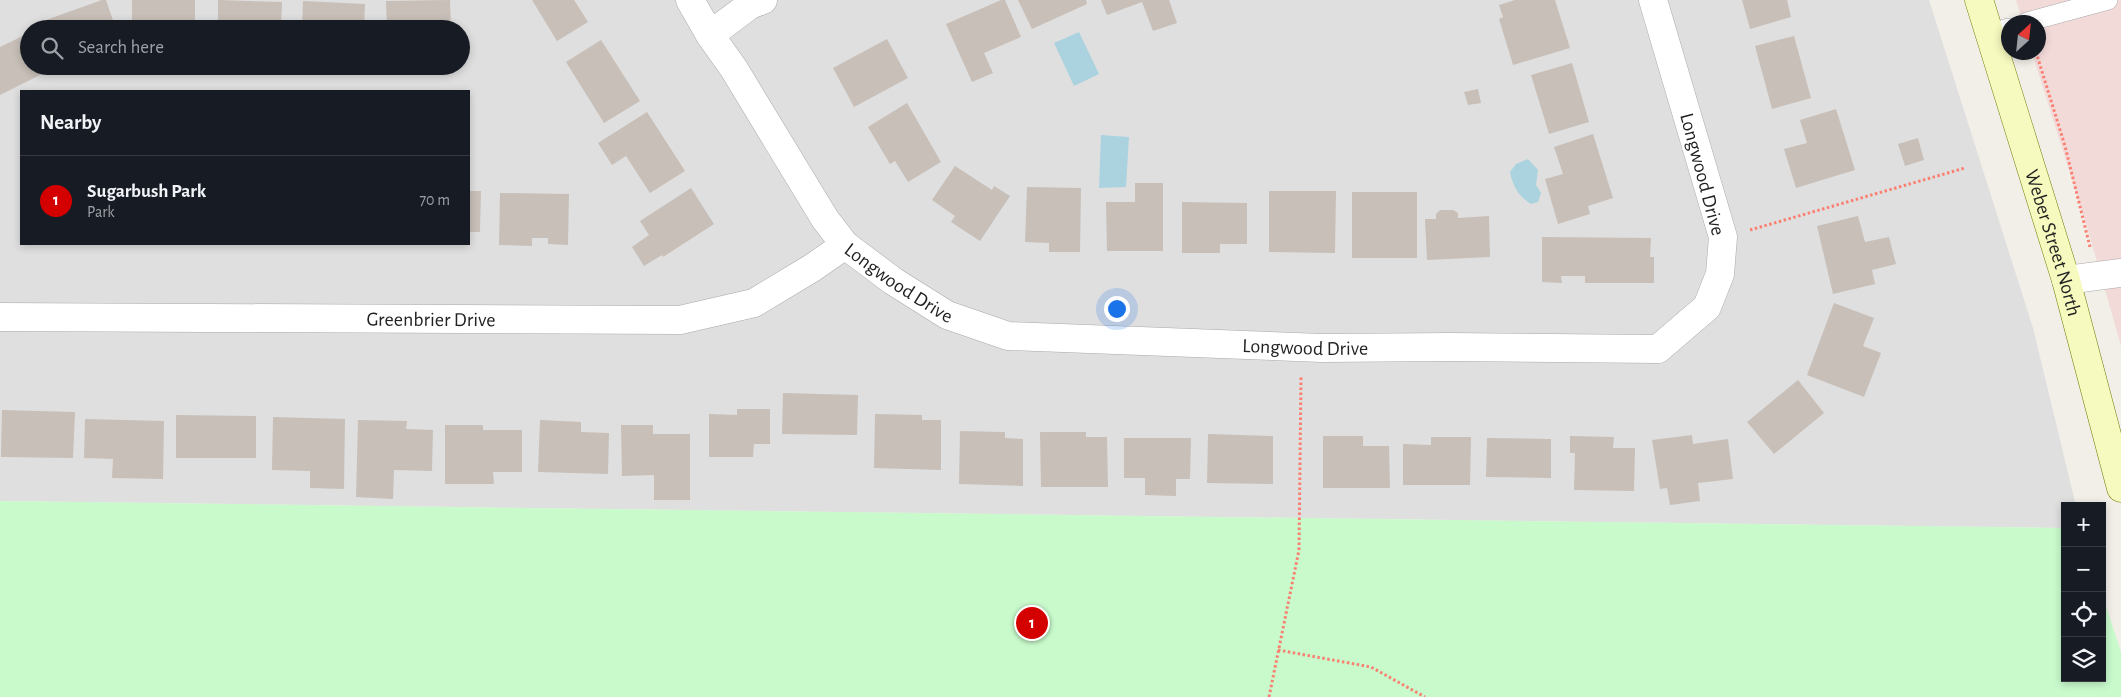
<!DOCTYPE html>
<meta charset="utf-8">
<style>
body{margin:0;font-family:"Alegreya Sans",sans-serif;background:#242831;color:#f1f3f6}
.controls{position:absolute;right:15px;bottom:15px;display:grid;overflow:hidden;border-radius:0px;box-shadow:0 2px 8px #0003}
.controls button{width:45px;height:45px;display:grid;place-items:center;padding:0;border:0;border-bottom:1px solid #363941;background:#171b24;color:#f1f3f6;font:25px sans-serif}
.compass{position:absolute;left:2001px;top:15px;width:45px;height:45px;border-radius:50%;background:#171b24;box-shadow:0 2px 8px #0003;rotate:27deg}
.you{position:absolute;left:1116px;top:308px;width:18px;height:18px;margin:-12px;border:4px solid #fff;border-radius:50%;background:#1a73e8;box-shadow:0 0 0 8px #1a73e833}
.badge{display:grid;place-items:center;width:32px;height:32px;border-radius:50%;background:#d40000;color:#fff;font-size:16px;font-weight:700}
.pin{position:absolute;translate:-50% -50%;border:2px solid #fff;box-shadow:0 1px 5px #0006}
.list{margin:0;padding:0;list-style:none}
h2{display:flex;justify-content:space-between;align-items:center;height:65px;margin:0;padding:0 20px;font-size:21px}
h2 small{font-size:16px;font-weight:400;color:#9ea1a6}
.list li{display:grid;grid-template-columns:32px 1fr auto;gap:15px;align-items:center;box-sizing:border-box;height:90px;padding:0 20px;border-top:1px solid #363941}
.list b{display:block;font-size:19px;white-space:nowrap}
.list p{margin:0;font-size:16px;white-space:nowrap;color:#9ea1a6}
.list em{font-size:16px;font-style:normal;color:#9ea1a6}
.icon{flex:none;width:28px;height:28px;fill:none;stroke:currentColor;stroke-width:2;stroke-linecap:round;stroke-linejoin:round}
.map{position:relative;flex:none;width:2121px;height:697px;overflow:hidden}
.search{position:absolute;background:#171b24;box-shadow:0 2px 8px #0003;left:20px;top:20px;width:450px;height:55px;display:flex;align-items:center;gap:12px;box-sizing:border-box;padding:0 18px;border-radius:28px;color:#9ea1a6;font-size:19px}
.panel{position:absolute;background:#171b24;box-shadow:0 2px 8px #0003;left:20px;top:90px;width:450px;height:155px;border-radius:0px}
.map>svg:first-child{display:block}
.residential{fill:#e0dfdf;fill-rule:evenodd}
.commercial{fill:#f2dad9}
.park{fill:#c8facc}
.water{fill:#aad3df}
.building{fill:#c7bfb8}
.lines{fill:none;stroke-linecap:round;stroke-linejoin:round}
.service-casing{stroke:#a9a9a9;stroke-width:20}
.minor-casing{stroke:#a9a9a9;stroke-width:29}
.secondary-casing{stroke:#707d05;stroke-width:29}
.path{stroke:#fa8072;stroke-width:3;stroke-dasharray:2.5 2.5;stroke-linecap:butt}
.service{stroke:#fff;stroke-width:19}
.minor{stroke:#fff;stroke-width:28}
.secondary{stroke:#f7fabf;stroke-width:28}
.labels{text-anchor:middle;stroke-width:5;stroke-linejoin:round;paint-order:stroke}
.street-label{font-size:20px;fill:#222;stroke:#fff}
</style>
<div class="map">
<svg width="2121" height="697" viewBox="0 0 2121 697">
<rect width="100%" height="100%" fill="#f2efe9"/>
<path class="residential" d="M0,0h1929l104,328 43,178h-11v22l-2065,-27zM29,29h432v37h-432zM21,91h448v153h-448z"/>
<path class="commercial" d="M2016,0h105v346l-34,-119 -55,-174 6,-1v-30h-15z"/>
<path class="park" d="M0,501l2065,27v150h37v-84l19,58v45h-2121z"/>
<g class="water">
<path d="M1079,32l20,42 -25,12 -20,-43z"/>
<path d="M1101,135l28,2 -3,50 -27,1z"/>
<path d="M1528,159l10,11 -2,15 5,8 -3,9 -7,2c-13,-8 -18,-18 -21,-32l6,-8z"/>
</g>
<g class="building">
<path d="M102,0h4l10,29h-67l-3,-9z"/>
<rect x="132" y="0" width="63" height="29"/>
<path d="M218,0l64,2 -1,27h-63z"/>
<path d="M450,0l1,29h-64l-1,-28z"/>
<path d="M532,0h42l14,22 -31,19z"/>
<path d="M1001,0h4l16,37 -37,16 9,20 -21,9 -26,-58z"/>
<path d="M1018,0h68l1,4 -55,25z"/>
<path d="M1101,0h68l8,23 -24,8 -11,-29 -35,13z"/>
<path d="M1515,0h40l15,48 -57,17 -14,-46 4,-2 -4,-12z"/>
<path d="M1742,0h45l4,17 -41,12z"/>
<path d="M303,1l62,3 -1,25h-62z"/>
<path d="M27,34l2,4v28h14l3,6 -46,23v-48z"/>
<path d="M1794,36l17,62 -39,11 -17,-63z"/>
<path d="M887,39l21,39 -54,29 -21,-39z"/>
<path d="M601,40l39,61 -36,22 -38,-61z"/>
<path d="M1572,63l17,59 -40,12 -18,-59z"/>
<path d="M301,66h38v4h-39z"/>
<path d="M1478,89l3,14 -13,2 -4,-13z"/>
<path d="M907,103l34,59 -33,20 -13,-21 -5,3 -22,-37z"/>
<path d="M1836,109l19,61 -59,18 -12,-39 23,-6 -7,-23z"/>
<path d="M647,112l38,59 -35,22 -24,-37 -14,9 -14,-22z"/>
<path d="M1593,134l20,64 -25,8 2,8 -32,10 -13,-45 18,-5 -9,-27z"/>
<path d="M1918,138l6,22 -19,6 -7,-22z"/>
<path d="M955,166l37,24 2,-4 16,10 -30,45 -29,-19 4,-6 -23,-16z"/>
<path d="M1135,183h28v68h-56l-1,-49h29z"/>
<path d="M1027,187l54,1 -1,64h-31v-9l-24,-1z"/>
<path d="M691,188l23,36 -51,33 -1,-2 -18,11 -12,-19 17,-12 -9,-14z"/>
<path d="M469,191h12l-1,41h-11z"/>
<path d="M1269,191h67l-1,62 -66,-1z"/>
<rect x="1352" y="192" width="65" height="66"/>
<path d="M500,193l69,1 -1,51 -20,-1v-6h-16v8l-33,-1z"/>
<path d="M1182,202l65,1v41h-27v9h-38z"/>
<path d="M1440,210h13l5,3v5l31,-2 1,41 -63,3 -2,-41h11v-5z"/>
<path d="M1858,216l7,26 24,-5 7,27 -24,6 3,14 -42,10 -16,-68z"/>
<path d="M1542,237l109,1 -1,19h4v26h-69v-7h-24l1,7 -20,-1z"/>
<path d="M1834,303l40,15 -11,28 18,7 -17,44 -57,-22z"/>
<path d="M1798,380l26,33 -50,41 -27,-32z"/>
<path d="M783,393l75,2 -1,40 -75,-1z"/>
<path d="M737,409h33v35h-16l-1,13h-44v-43l28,1z"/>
<path d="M2,410l73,2 -2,46 -72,-1z"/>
<path d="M875,414l47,1v5h19v50l-67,-2z"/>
<path d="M176,415l80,1v42h-80z"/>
<path d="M273,417l72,2 -1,70 -34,-1v-17l-38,-1z"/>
<path d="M85,419l79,2 -1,58 -51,-1 1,-19 -29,-1z"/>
<path d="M358,420l49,1 -1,8 27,1 -1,41 -38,-1 -1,29 -37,-2z"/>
<path d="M540,420l41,2v10l28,1 -1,41 -70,-2z"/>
<path d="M445,425h38v5h39v42h-29l1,12h-49z"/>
<path d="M621,425h32v9h37v66h-36v-25l-32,1z"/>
<path d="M960,431l45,1v6l18,1v47l-64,-2z"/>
<path d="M1040,432h46v5h21l1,50h-67z"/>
<path d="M1208,434l65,2v48l-66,-1z"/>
<path d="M1692,435l1,9 35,-5 5,40 -35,4 2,18 -30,4 -3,-17 -7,1 -8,-49z"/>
<path d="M1323,436h40v10h26l1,42h-67z"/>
<path d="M1570,436l44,1 -1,11h22l-1,43 -60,-1 1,-37h-5z"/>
<path d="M1431,437h40l-1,48h-67v-41l28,1z"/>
<path d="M1124,438h67l-1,41h-14v17l-31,-1v-17h-21z"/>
<path d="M1487,438l64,1v39l-65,-1z"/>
</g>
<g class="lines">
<defs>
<g id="service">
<path d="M2027,22l81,-22"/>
<path d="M1990,34l18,-6"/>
</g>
<g id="minor">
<path id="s1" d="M690,0l20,35 24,34 91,150 20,26 48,36 54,34 61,21 314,12 129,-1 207,2 49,-42 13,-33 3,-37 -70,-237"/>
<path d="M710,35l40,-30 13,-5"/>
<path d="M2066,280l55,-7"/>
<path id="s2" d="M0,317l680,3 74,-17 58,-35 33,-23"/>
</g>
<g id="secondary">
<path id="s3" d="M1979,0l87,280 55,208"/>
</g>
</defs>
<use href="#service" class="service-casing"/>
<use href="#minor" class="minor-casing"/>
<use href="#secondary" class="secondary-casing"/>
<g class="path">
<path d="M2036,52l29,94 25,101"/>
<path d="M1750,230l215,-62"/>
<path d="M1278,650l93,17 54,30"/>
<path d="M1269,697l30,-147 2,-175"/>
</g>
<use href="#service" class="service"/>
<use href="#minor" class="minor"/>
<use href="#secondary" class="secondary"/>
</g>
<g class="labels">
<g class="street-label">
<text transform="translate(1703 174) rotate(75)" y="7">Longwood Drive</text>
<text dy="7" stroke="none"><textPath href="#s3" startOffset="254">Weber Street North</textPath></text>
<text dy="7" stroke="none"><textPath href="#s1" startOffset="356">Longwood Drive</textPath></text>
<text dy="7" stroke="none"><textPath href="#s2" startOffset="431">Greenbrier Drive</textPath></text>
<text dy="7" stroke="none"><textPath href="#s1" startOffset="776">Longwood Drive</textPath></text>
</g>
</g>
</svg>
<div class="controls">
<button>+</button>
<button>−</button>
<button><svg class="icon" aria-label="locate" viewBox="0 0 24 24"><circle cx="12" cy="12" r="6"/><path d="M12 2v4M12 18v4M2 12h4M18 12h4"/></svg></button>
<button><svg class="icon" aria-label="layers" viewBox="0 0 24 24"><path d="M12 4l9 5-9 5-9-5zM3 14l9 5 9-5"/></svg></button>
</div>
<svg class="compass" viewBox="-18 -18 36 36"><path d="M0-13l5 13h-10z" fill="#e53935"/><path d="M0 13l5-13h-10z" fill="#9ea1a6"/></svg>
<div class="you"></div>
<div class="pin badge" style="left:1032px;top:623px">1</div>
<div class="search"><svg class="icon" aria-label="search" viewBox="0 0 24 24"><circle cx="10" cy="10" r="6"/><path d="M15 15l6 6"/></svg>Search here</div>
<section class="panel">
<h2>Nearby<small></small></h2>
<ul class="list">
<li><span class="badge">1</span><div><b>Sugarbush Park</b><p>Park</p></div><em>70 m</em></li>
</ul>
</section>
</div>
